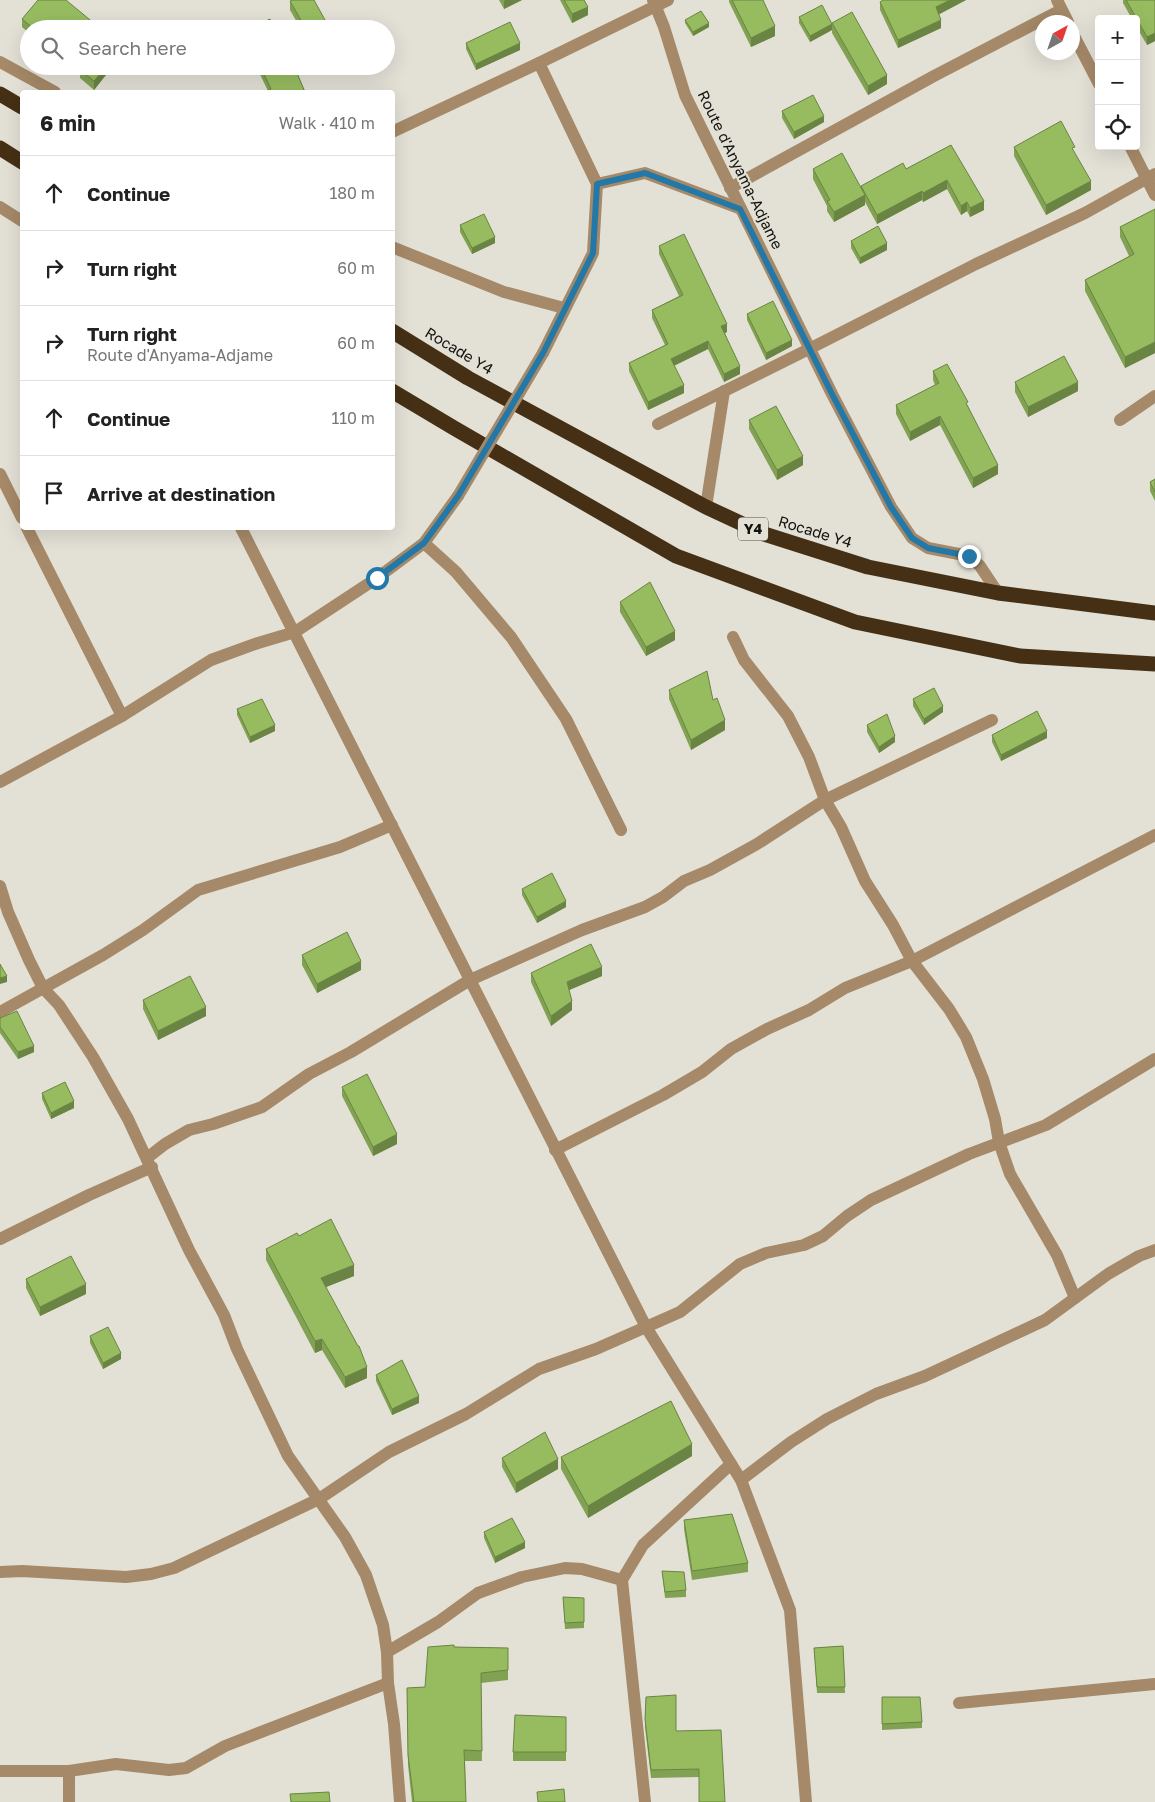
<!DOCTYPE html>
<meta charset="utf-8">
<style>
body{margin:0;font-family:"Golos Text",sans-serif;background:#f2f2f2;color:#222}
.controls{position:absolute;right:15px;top:15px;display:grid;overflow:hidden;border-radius:5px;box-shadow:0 5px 20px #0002}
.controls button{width:45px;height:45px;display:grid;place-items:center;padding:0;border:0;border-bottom:1px solid #e0e0e0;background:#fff;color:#222;font:25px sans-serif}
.compass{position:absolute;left:1035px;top:15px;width:45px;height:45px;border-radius:50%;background:#fff;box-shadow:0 5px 20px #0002;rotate:40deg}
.stop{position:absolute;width:15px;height:15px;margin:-11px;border:4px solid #2378a8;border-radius:50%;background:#fff}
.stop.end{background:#2378a8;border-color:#fff;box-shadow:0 1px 5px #0008}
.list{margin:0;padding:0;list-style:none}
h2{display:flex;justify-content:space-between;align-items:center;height:65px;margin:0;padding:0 20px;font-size:21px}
h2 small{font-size:16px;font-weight:400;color:#767676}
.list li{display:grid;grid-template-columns:32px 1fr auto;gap:15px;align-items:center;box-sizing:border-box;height:75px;padding:0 20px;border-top:1px solid #e0e0e0}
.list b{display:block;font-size:19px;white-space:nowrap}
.list p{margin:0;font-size:16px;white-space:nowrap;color:#767676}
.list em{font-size:16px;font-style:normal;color:#767676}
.icon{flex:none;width:28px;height:28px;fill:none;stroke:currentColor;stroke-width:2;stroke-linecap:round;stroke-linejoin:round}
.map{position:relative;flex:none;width:1155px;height:1802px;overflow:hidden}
.search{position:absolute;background:#fff;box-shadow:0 5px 20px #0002;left:20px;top:20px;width:375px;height:55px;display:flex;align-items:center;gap:12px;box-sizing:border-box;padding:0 18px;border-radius:28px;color:#767676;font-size:19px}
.panel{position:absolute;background:#fff;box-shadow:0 5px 20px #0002;left:20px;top:90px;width:375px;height:440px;border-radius:5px}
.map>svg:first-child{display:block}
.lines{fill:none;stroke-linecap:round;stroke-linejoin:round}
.minor{stroke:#a58968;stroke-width:12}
.highway{stroke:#453015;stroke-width:15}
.minor-bridge{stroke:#a58968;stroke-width:12}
.wall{fill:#82a253}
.shaded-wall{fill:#6a8443}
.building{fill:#97bc60;stroke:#6a8443}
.route{stroke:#2378a8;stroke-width:6}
.labels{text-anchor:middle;stroke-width:4;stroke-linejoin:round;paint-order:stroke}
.shield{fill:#e3e1d6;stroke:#51504a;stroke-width:1}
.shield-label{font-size:14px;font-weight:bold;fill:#12120e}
.street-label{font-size:15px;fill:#12120e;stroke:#e3e1d6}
</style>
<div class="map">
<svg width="1155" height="1802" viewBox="0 0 1155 1802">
<rect width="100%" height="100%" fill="#e3e1d6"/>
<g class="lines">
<g class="minor">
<path d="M653,0l11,27 21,68 147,299 59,113 21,31 16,10 41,8 11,10 18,27"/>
<path d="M1057,0l11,22"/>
<path d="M1072,32l27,52"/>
<path d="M0,62l55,30"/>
<path d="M539,63l58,121 -4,69 -50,100"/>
<path d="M392,132l147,-69 129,-63"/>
<path d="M1130,146l25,49"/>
<path d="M597,184l48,-11 96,36"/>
<path d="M730,188l204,-112 127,-66"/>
<path d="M0,207l22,14"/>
<path d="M392,247l112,45 60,16"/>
<path d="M1120,420l35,-24"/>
<path d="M658,424l151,-75 167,-85 109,-51 70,-39"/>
<path d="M0,474l22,44"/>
<path d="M706,507l18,-116"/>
<path d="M27,528l95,188"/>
<path d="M241,528l405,799 95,153 49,130 16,192"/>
<path d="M424,543l32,29 55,65 55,82 55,111"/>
<path d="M733,637l11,23 44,56 21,41 16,43 16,27 24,54 28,44 19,36 37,48 17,28 17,42 12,40 4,23 11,32 47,81 18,43"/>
<path d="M0,782l122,-66 89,-56 47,-17 37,-11 82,-54 47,-35 34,-47"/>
<path d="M0,886l8,26 21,48 14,28 16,17 34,52 35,62 61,131 35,65 13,34 51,107 57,81 21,38 17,50 4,27 1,31 6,41 6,78"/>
<path d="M0,1012l103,-57 40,-25 55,-40 142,-43 52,-22"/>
<path d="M555,1150l108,-55 39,-23 29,-23 36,-20 42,-19 36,-22 67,-27 243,-126"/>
<path d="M147,1158l18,-14 24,-14 24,-6 49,-17 47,-33 42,-22 119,-72 112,-50 63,-23 18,-10 21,-16 26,-11 47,-26 68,-44 167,-80"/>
<path d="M0,1239l89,-44 63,-28"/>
<path d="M741,1480l50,-38 36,-23 49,-25 49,-18 120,-56 63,-46 31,-18 16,-6"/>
<path d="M0,1572l22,-1 104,6 25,-3 23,-6 145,-69 70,-47 77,-38 73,-45 57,-20 84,-37 60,-48 26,-11 38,-8 19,-9 24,-20 24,-16 98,-46 77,-29 109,-66"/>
<path d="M387,1652l51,-30 40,-29 44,-16 43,-9 17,1 40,11"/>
<path d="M959,1703l196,-19"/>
<path d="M0,1771h69l47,-7 53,6 17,-2 39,-22 163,-63"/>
<path d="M69,1771v31"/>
<path d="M645,1802l-23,-222 21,-35 88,-81"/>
</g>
<g class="highway">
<path d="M0,94l22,13"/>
<path d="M0,148l22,14"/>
<path d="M392,331l76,47 238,129 58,27 104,33 130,26 157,20"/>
<path d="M392,391l62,37 222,128 179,66 165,34 135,8"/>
</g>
<path class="minor-bridge" d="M458,496l85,-143"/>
</g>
<g class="wall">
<path d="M499,0h23l-18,9z"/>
<path d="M560,0h24l4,15 -16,8z"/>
<path d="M729,0h34l12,36 -24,11 -22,-45z"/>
<path d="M883,0h83l-27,14 2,14 -43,20 -18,-38v-8z"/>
<path d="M1123,0h32v41l-8,4 -11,-19v-7h-4l-9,-16z"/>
<path d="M290,1l40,28h-29l-11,-19z"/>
<path d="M799,17l33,13 -22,12 -11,-19z"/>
<path d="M22,19l79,10h-72v4l-7,-6z"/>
<path d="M685,20l24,7 -16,9 -8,-13z"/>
<path d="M832,23l55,61 -19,11 -36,-62z"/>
<path d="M466,43l54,7 -44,20 -10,-21z"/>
<path d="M83,66h30l-19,24 -14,-12v-8z"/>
<path d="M256,66h38l11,26 -37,-1z"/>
<path d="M782,111l42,11 -30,17 -12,-21z"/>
<path d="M951,145l33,65 -14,7 -3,-6 -6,4 -14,-26 -24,13 -1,-2 -45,24 -12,-22v3l-31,17 -7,-11v-5l-14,-27v-10l48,18v-1l45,-17z"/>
<path d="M1014,147l61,7 16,36 -45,25 -32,-59z"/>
<path d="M1155,209v144l-30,15 -40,-77v-11l44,-24 -9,-19v-10z"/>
<path d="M460,225l35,18 -23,11 -12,-22z"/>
<path d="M851,241l36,9 -27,14 -9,-16z"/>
<path d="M659,246l68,86 -2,1 15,41 -16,8 -16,-33 -34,17 10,27 -36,17 -19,-39v-8l36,-18 -13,-27v-8l27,-14 -20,-42z"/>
<path d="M747,314l45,32 -26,14 -19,-40z"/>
<path d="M933,371l35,35 30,68 -25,14 -33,-63 -30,16 -14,-27v-9l39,-20 -2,-5z"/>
<path d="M1015,382l63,9 -50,26 -13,-25z"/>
<path d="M749,420l54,45 -26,15 -28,-51z"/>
<path d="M1155,479v22l-5,-10v-9z"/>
<path d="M620,602l55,38 -29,16 -26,-44z"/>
<path d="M669,690l44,10 12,30 -34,20 -22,-51z"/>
<path d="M913,699l30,13 -19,13 -11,-19z"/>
<path d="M237,709l38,22 -25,12 -13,-28z"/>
<path d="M867,725l28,17 -16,11 -12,-21z"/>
<path d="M992,735l55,3 -46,23 -9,-19z"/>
<path d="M522,889l44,18 -29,16 -15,-28z"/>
<path d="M302,955l59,15 -44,23 -15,-28z"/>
<path d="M531,973l71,3 -33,14 3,20 -21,16 -20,-44z"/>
<path d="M143,1000l63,16 -48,24 -15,-31z"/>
<path d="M0,1018l34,34 -16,7 -18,-26z"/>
<path d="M342,1087l55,57 -24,12 -31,-60z"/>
<path d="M42,1093l32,15 -23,11 -9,-20z"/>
<path d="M299,1236l55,40 -28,11 41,91 -22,10 -23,-38 -7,3 -49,-93v-11z"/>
<path d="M26,1279l60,15 -46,22 -14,-28z"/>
<path d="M90,1336l31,23 -18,10 -13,-26z"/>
<path d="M376,1375l43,28 -27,12 -16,-34z"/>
<path d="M692,1456l-104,62 -27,-49v-12z"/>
<path d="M502,1458l56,11 -42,24 -14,-26z"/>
<path d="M684,1520l64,43v9l-56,8 -8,-51z"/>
<path d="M484,1532l41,16 -30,15 -11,-25z"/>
<path d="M662,1571l24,19v7l-21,1z"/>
<path d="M563,1597l21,1v30l-19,1z"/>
<path d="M843,1646l2,47h-28l-3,-45z"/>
<path d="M454,1647l54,1v32l-27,3 1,78h-17l1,41h-54l-4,-37 -1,-77 18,-1z"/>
<path d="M646,1697l30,34 45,-1 -22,47 -48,1 -6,-51z"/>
<path d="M882,1697l40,25v6l-40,2z"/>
<path d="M566,1717v44h-53v-9z"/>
</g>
<g class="shaded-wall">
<path d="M505,0h17l-18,9v-8z"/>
<path d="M950,0h16l-30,16v-9z"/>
<path d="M588,7v8l-16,8v-9z"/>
<path d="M941,20v8l-43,20v-8z"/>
<path d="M709,23v4l-16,9v-4z"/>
<path d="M832,24v6l-22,12v-6z"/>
<path d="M775,26v10l-24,11v-9z"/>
<path d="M1155,33v8l-8,4v-8z"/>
<path d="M520,43v7l-44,20v-6z"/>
<path d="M107,66h6l-19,24v-9z"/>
<path d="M887,75v9l-19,11v-9z"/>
<path d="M824,116v6l-30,17v-7z"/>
<path d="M947,180v9l-24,13v-9z"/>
<path d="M1091,181v9l-45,25v-10z"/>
<path d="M922,191v9l-45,24v-9z"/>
<path d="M865,195v10l-31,17v-10z"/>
<path d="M984,201v9l-14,7v-9z"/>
<path d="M967,202v9l-6,4v-9z"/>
<path d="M495,237v6l-23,11v-6z"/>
<path d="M887,243v7l-27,14v-6z"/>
<path d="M727,324v8l-6,3v-9z"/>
<path d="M792,340v6l-26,14v-7z"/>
<path d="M708,341v8l-37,18v-8z"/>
<path d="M1155,342v11l-30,15v-11z"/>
<path d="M740,366v8l-16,8v-8z"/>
<path d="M1078,382v9l-50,26v-10z"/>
<path d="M684,385v8l-36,17v-8z"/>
<path d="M940,416v9l-30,16v-9z"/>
<path d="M803,456v9l-26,15v-10z"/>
<path d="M998,465v9l-25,14v-10z"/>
<path d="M675,631v9l-29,16v-9z"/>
<path d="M943,706v6l-19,13v-6z"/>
<path d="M725,720v10l-34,20v-10z"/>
<path d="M275,725v6l-25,12v-6z"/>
<path d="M1047,731v7l-46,23v-6z"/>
<path d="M895,736v6l-16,11v-6z"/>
<path d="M566,901v6l-29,16v-6z"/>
<path d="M361,961v9l-44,23v-9z"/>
<path d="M602,967v9l-35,15v-9z"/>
<path d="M7,976v6l-7,2v-6z"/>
<path d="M572,1001v9l-21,16v-10z"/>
<path d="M206,1007v9l-48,24v-9z"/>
<path d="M34,1046v6l-16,7v-7z"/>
<path d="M74,1101v7l-23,11v-6z"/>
<path d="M397,1134v10l-24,12v-9z"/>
<path d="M354,1265v11l-33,13v-11z"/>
<path d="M86,1284v10l-46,22v-9z"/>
<path d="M322,1339v11l-7,3v-12z"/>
<path d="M121,1353v6l-18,10v-6z"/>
<path d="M367,1367v11l-22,10v-11z"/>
<path d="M419,1396v7l-27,12v-6z"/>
<path d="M692,1444v12l-104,62v-12z"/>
<path d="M558,1459v10l-42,24v-10z"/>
<path d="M525,1542v6l-30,15v-6z"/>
</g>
<g class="building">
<path d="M38,0h28l35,29h-67l-12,-10z"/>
<path d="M293,0h21l16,29h-24l-16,-28z"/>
<path d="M564,0h20l4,7 -16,7z"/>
<path d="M732,0h31l12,26 -24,12z"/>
<path d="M883,0h67l-14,7 5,13 -43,20 -18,-38z"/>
<path d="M1126,0h29v33l-8,4z"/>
<path d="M822,5l10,19 -22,12 -11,-19z"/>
<path d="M701,11l8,12 -16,9 -8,-12z"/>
<path d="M852,12l35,63 -19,11 -36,-63z"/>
<path d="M270,19l5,10h-26z"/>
<path d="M510,22l10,21 -44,21 -10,-21z"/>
<path d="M83,66h24l-13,15 -14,-11z"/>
<path d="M260,66h34l11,26h-42l8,-3z"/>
<path d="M813,95l11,21 -30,16 -12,-21z"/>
<path d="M1061,121l14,26 -3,1 19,33 -45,24 -32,-58z"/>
<path d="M951,145l33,56 -14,7 -3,-6 -6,4 -14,-26 -24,13 -1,-2 -45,24 -16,-29 42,-23 3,6z"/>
<path d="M842,153l23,42 -31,17 -7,-11 3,-1 -17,-31z"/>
<path d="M1155,209v133l-30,15 -40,-77 49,-26 -14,-27z"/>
<path d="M484,214l11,23 -23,11 -12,-23z"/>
<path d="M878,226l9,17 -27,15 -9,-17z"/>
<path d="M684,234l43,90 -6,2 19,40 -16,8 -16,-33 -37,18 13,26 -36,17 -19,-39 39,-19 -16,-34 31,-15 -24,-49z"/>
<path d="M773,301l19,39 -26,13 -19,-39z"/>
<path d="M1064,356l14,26 -50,25 -13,-25z"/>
<path d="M947,364l21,38 -2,1 32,62 -25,13 -33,-62 -30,16 -14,-27 43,-22 -6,-12z"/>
<path d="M776,406l27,50 -26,14 -28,-50z"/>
<path d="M1155,479v13l-5,-10z"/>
<path d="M650,582l25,49 -29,16 -26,-45z"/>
<path d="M707,671l6,29 4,-2 8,22 -34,20 -22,-50z"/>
<path d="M934,688l9,18 -19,13 -11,-20z"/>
<path d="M262,699l13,26 -25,12 -13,-28z"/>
<path d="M1037,711l10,20 -46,24 -9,-20z"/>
<path d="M887,714l8,22 -16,11 -12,-22z"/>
<path d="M552,873l14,28 -29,16 -15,-28z"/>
<path d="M347,932l14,29 -44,23 -15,-29z"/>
<path d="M591,944l11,23 -35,15 5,19 -21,15 -20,-43z"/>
<path d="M0,964l7,12 -7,2z"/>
<path d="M190,976l16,31 -48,24 -15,-31z"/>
<path d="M17,1011l17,35 -16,6 -18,-25v-9z"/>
<path d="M367,1074l30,60 -24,13 -31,-60z"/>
<path d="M65,1082l9,19 -23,12 -9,-20z"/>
<path d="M331,1219l23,46 -33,13 37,68h1l8,21 -22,10 -23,-38 -7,2 -49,-92 31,-16 2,3z"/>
<path d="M71,1256l15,28 -46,23 -14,-28z"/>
<path d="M108,1327l13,26 -18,10 -13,-27z"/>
<path d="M402,1360l17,36 -27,13 -16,-34z"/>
<path d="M671,1401l21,43 -104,62 -27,-49z"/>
<path d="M545,1432l13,27 -42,24 -14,-25z"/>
<path d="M732,1514l16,49 -56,8 -8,-51z"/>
<path d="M512,1518l13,24 -30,15 -11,-25z"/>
<path d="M662,1571l22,1 2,18 -21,2z"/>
<path d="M563,1597l21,1v24l-19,1z"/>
<path d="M454,1645v2l54,1v22l-27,3 1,78 -18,-1 2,52h-52l-6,-47 -1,-67 18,-1 3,-40z"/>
<path d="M843,1646l2,41h-28l-3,-39z"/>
<path d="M676,1695v36l45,-1 4,72h-26v-33l-48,1 -6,-51 1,-22z"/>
<path d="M882,1697h38l2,25 -40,2z"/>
<path d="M515,1715l51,2v35h-53z"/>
<path d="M564,1789l1,13h-27l-1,-10z"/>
<path d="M329,1792l1,10h-39l-1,-8z"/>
</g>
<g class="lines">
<path class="route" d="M377,578l47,-35 34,-47 85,-143 50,-100 4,-69 48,-11 95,36 92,185 59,113 21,31 16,10 41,8"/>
</g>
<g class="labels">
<rect class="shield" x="738" y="517.5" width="30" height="23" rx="4"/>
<g class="shield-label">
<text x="753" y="534">Y4</text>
</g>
<g class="street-label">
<text transform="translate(740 170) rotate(64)" y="5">Route d'Anyama-Adjame</text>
<text transform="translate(459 351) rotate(31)" y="5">Rocade Y4</text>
<text transform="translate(815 532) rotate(17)" y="5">Rocade Y4</text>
</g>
</g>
</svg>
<div class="controls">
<button>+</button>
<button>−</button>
<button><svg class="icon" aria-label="locate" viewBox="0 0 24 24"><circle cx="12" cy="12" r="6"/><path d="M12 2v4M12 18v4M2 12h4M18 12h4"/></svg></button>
</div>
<svg class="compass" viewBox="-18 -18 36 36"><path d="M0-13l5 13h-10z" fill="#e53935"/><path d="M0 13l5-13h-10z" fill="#767676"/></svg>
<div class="stop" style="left:377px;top:578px"></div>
<div class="stop end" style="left:969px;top:556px"></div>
<div class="search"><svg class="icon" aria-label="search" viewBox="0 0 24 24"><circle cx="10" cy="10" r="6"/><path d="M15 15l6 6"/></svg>Search here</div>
<section class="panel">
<h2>6 min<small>Walk · 410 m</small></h2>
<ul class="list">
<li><svg class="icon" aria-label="ahead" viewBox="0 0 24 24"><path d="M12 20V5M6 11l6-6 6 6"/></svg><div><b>Continue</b></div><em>180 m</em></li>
<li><svg class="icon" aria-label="right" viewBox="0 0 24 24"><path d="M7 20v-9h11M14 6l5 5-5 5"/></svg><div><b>Turn right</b></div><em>60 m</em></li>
<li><svg class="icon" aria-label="right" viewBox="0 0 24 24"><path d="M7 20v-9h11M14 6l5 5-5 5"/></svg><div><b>Turn right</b><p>Route d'Anyama-Adjame</p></div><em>60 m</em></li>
<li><svg class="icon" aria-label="ahead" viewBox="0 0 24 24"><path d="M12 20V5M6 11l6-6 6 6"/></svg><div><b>Continue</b></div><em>110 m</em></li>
<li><svg class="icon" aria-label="arrive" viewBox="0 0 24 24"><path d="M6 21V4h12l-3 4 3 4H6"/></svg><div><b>Arrive at destination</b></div></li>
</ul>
</section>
</div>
